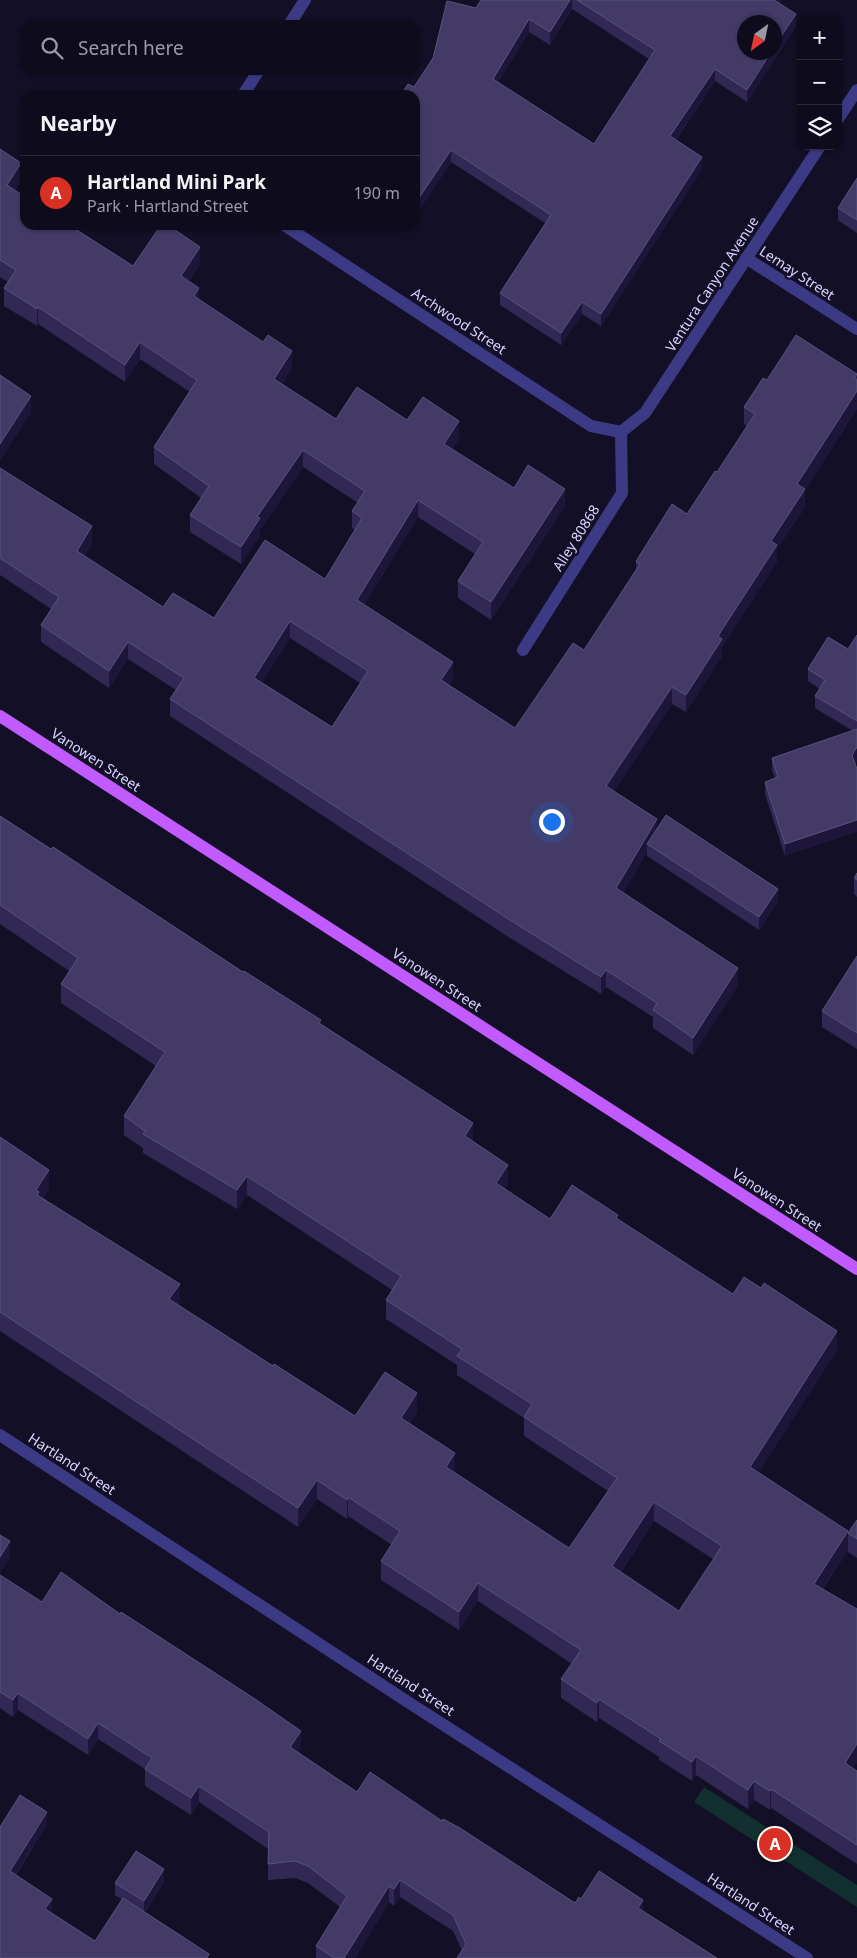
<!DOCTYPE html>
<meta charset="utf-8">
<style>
body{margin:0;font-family:"Noto Sans",sans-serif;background:#171425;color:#f1f3f6}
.controls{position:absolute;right:15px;top:15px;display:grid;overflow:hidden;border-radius:10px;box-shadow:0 1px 4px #0004}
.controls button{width:45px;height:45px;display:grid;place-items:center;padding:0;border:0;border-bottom:1px solid #2e2b3b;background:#0e0b1c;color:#f1f3f6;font:25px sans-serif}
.compass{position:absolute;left:737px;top:15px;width:45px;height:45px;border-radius:50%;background:#0e0b1c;box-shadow:0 1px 4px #0004;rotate:213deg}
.you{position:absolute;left:551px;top:821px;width:18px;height:18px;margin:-12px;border:4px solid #fff;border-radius:50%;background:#1a73e8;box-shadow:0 0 0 8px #1a73e833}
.badge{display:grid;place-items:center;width:32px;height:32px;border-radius:50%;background:#d93025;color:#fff;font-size:16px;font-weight:700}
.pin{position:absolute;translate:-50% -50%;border:2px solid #fff;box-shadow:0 1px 5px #0006}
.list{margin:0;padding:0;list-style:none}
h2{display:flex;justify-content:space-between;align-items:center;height:65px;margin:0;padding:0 20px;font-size:21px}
h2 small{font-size:16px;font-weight:400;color:#9b9ba3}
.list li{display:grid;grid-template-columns:32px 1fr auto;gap:15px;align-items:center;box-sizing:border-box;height:75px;padding:0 20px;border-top:1px solid #2e2b3b}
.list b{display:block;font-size:19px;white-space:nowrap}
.list p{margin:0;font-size:16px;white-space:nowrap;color:#9b9ba3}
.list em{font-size:16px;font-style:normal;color:#9b9ba3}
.icon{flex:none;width:28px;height:28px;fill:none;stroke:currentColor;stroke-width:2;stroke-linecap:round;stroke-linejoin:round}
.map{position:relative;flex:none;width:857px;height:1958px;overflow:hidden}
.search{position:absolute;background:#0e0b1c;box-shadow:0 1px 4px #0004;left:20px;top:20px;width:400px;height:55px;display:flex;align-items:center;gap:12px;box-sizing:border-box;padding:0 18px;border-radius:15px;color:#9b9ba3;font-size:19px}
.panel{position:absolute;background:#0e0b1c;box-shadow:0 1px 4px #0004;left:20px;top:90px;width:400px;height:140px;border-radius:15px}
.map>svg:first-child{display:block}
.green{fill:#12302f}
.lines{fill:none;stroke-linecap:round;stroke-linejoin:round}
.minor{stroke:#3d3a85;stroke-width:12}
.major{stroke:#c25bff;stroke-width:12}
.wall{fill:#312854;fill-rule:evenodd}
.shaded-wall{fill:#1d163a}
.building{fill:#433a66;stroke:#5a527e;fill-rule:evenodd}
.labels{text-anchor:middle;stroke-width:5;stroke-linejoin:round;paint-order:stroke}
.street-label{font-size:14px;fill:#d9d4ff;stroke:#130f26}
</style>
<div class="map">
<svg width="857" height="1958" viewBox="0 0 857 1958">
<rect width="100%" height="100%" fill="#130f26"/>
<path class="green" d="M704,1787l153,98v22l-163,-105z"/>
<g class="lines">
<g class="minor">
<path d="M289,25l16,-25"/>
<path d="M243,95l16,-25"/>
<path d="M838,119l19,-29"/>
<path d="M284,225l307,201 30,6"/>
<path d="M746,258l111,71"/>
<path d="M621,432l24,-19 175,-267"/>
<path d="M523,650l99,-157 -1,-61"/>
<path d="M0,1435l411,269 396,254"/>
</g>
<path class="major" d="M0,716l857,553"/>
</g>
<g class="wall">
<path d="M481,0h300l-2,3 17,23 -49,76 -32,-21 -39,59 26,29 -101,157 -19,-12 -21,31 -61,-40v-12l45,-70 -94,-61 -34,51 -2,-1v-117l-1,-8 62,-79zM572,9l77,50 -55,85 -96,-62 31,-50 21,13z"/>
<path d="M0,149l21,31 -6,10 118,76 67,-2 -11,17 10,18 93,69 -10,16 54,35 71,1 52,18 -7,11 62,39 51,18 -74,114 -33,-22v-17l17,-27 -57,-37 -54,88 89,75 -4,5 66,43 69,-78 52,-80v-8l51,-48 30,-42 30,-46 -3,-2v-17l23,-27 90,-6v35l-52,81v17l-28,42v13l-55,85v9l-36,56 -14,-8 -58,87 43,38 121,72 -19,29 -112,-74v-4l-24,41 115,92 -45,70 -40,-27v-11l-47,-30 -5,7 -91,-56 -340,-222v-17l6,-9 -48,-31 -19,29 -68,-46v-17l10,-16 -51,-34v-107l92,75 -8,13 79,51 51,11 111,-39 30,-49 -3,-2v-17l6,-8 -55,-36 -43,63v6l-19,28 -51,-32v-17l11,-17 -47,-34v-17l36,-55 -50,-33 -15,23 -87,-58 -1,2 -33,-20v-18l4,-6 -8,-5zM290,638l70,45 -28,44 -70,-45z"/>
<path d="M857,178v55l-19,-13v-12z"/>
<path d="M857,635v125l-72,96 -20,-62v-12l10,-4 -3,-8v-12l81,-27 -38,-23v-12l5,-7 -12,-8v-12l40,-20z"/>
<path d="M0,816l321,208 152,118 35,42 -3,5 45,30h68l115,75 104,56 -79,123 90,60 9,-13v38l-9,-6v-2l-25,39 30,180 4,2v93l-86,-56 -1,2 -16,-10 -6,9 -52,-34 -4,6 -33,-21v-3l-60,-39 -2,4 -36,-24v-19l11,-15 -94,-63 -19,29 -78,-50v-19l11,-16 -44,-29 -1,3 -30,-20 -19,28 -298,-196v-194l49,52 -6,9 137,105 -2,2 95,61 82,50 62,-4 -7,11 45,49 114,76 39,-57 -84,-55v-18l-67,-43v-10l-71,-46v-19l6,-10 -145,-95 -10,14 -94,-56v-5l-19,-13v-19l32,-50 -95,-63v-19l8,-13 -69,-47zM654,1521l59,38 -34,52 -58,-39z"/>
<path d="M857,873v24l-3,-3v-16z"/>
<path d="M857,956v93l-35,-22v-16z"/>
<path d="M0,1575l42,27 259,146 -3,4 59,40 85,29 133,82 6,-4 62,1 -181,51 -9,-20 -53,-34 -6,9 -5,-4 -34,56h-39v-12l24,-39 -32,-24 -13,-5 -27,2v-31l-69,-47 -8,13 -46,-29v-17l-47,-30 -10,16 -70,-45 -5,7 -13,-9z"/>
<path d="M47,1824l-31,51 36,36 -1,1 44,29 27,-41 -7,-5v-12l49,-1 -19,30 64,46h-209v-131z"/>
</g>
<g class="shaded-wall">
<path d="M570,0h2v9l-22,36v-13z"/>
<path d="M773,0h8l-8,12z"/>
<path d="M796,14v12l-49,76v-12l24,-38h3v-5z"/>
<path d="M529,19v13l-36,59v-12z"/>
<path d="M715,69v12l-45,67v-12z"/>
<path d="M451,150v12l-34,51v-12z"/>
<path d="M702,157v12l-101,157v-12z"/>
<path d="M21,163v17l-14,23v-18z"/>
<path d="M200,247v17l-19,29v-17z"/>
<path d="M199,288v17l-5,-9z"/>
<path d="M582,302v12l-21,31v-12z"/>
<path d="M38,307v17l-1,2v-17z"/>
<path d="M140,342v17l-15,23v-17z"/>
<path d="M292,351v17l-18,28v-17z"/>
<path d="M857,391v18l-52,81v17l-28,42v13l-55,85v9l-36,56v-17l85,-154 26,-57z"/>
<path d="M31,396v17l-31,48v-17z"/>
<path d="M459,421v17l-15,23v-17z"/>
<path d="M303,450v17l-43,63v6l-19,28v-17l16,-30z"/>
<path d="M565,489v17l-74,114v-18z"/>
<path d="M418,500v17l-61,100v-17z"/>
<path d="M92,526v17l-15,25v-17z"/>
<path d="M290,621v17l-36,57v-17z"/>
<path d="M128,642v17l-19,29v-17z"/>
<path d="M453,662v18l-12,17v-17z"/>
<path d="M672,687v17l-66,99v-17z"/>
<path d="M857,747v13l-5,7v-12z"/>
<path d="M657,819v17l-10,8v8l-31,54v-18z"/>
<path d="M857,820v12l-72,24v-12z"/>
<path d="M778,889v12l-19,29v-13z"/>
<path d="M738,968v17l-45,70v-17z"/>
<path d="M606,970v17l-5,7v-17z"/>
<path d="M473,1123v19l-8,-6z"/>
<path d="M508,1165v19l-12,18v-19z"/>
<path d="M49,1170v19l-10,15 -3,-14z"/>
<path d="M247,1176v19l-10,14v-19z"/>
<path d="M180,1284v19l-11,15v-19z"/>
<path d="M837,1331v19l-87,136v-19z"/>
<path d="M417,1393v19l-16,25v-19z"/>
<path d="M455,1453v19l-9,14v-19z"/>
<path d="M317,1480v19l-19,28v-19z"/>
<path d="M348,1497v19l-1,3v-19z"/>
<path d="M654,1502v19l-42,64v-19z"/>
<path d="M848,1531v19l-34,52v-18z"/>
<path d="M10,1541v17l-10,15v-16z"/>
<path d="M478,1583v18l-19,29v-18z"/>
<path d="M18,1693v17l-5,7v-17z"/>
<path d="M599,1699v19l-2,4v-19z"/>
<path d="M98,1723v16l-10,16v-16z"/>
<path d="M301,1731v17l-11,16v-17z"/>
<path d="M857,1744v19l-12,19v-19z"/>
<path d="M696,1756v19l-4,6v-19z"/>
<path d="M754,1781v19l-6,9v-19z"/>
<path d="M199,1786v16l-8,13v-17z"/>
<path d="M771,1789v19l-1,2v-19z"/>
<path d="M47,1812v12l-37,59v-12z"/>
<path d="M164,1869v13l-20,31v-12z"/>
<path d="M400,1880v17l-6,9v-17z"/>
<path d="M389,1886v16l-34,56h-11z"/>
<path d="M52,1899v12l-7,10v-12z"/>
<path d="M643,1900v17l-5,-9z"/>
</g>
<g class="building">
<path d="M481,0h89l-20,32 -21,-13 -36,60 101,65 61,-94 -78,-50h197l22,14 -22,33v-25h-30v30h27l-24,38 -32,-21 -45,67 32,21 -101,157 -19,-12 -21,31 -61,-40 51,-78 -100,-65 -34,51 -2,-2v-104h-14l7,-11 6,3 19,-29 14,-57 29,7z"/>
<path d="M0,149l21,14 -14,22 18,12v28h44l64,41 28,-41h7l32,22 -19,29 18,12 -5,8 69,46 5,-7 24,16 -18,28 62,40 21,-32 50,33 16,-23 36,24 -15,23 70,44 14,-23 37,24 -74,113 -33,-21 25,-39 -65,-42 -61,100 96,62 -12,18 74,48 58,-85 11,7 56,-86 -4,-2 2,-4 34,-54 15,10 28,-43 2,1 38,-58 -11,-7 19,-29 4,2 29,-45 61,39 -3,4 3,2v11l-60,93 8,5 -34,52 6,4 -59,91 4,3 -36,56 -14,-8 -66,99 51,33 -41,69 122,80 -45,70 -40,-28 4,-7 -51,-33 -5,7 -91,-57 -340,-221 14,-21 -56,-36 -19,29 -68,-46 18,-28 -59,-39v-90l92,58 -15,25 86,56 10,-14 41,25 51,-78 60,39 37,-61 -10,-7 13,-20 -62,-41 -46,67 3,1 -19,29 -51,-32 19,-29 -55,-39 43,-67 -57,-38 -15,23 -87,-58 -1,2 -33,-21 12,-18 -16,-10zM290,621l78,50 -36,56 -78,-49z"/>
<path d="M857,178v42l-19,-12z"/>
<path d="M0,375l31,21 -31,48z"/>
<path d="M857,635v86l-42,-25 10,-16 -17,-11 20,-32 20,12z"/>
<path d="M857,729v18l-5,8 5,14v51l-72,24 -20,-62 13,-5 -6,-19z"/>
<path d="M666,815l112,74 -19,28 -112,-73z"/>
<path d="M0,816l51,33 2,-2 190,125 1,-1 77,49 -2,3 154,100 -8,13 43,29 -12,18 54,36 22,-34 46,30 -2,3 117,76 11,-17 17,11 3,-5 73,48 -87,136 98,64 -34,53 43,25v135l-12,19 12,8v74l-86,-56 -1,2 -16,-10 -6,9 -52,-34 -4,6 -33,-21 2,-2 -62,-40 -2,4 -36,-24 20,-29 -103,-67 -19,29 -78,-51 19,-30 -52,-34 -1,3 -30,-20 -19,28 -298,-196v-175l49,33 -13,20 3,2 -2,3 143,89 -11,15 104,67 1,-2 81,52 30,-44 32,21 -16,25 54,35 -9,14 123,81 48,-70 -93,-61 8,-13 -75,-48 5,-7 -76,-49 15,-24 -154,-100 -10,14 -94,-56 2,-3 -21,-15 41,-64 -104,-68 17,-26 -78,-53zM654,1502l68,44 -43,65 -67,-45z"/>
<path d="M857,873v7l-3,-2z"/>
<path d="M857,956v77l-35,-22z"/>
<path d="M857,1520v19l-9,-6z"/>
<path d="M0,1535l10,6 -10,16z"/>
<path d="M61,1572l59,42 1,-2 134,87 46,32 -11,16 67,45 13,-20 72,49 1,-2 17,9 115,75 4,-6 2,2 18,-28 44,29 -5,8 79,50h-260l9,-14 -13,-29 -53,-35 -6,9 -5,-3 -45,72h-10l-18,-12 31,-50 -39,-30 -13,-5 -27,3 1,-32 -70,-46 -8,12 -46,-29 7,-11 -54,-35 -10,16 -70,-46 -5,7 -13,-8v-117l42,27z"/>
<path d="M20,1795l27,17 -37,59 42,28 -7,10 50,32 28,-43 86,56 -2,4h-207v-131z"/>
<path d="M136,1851l28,18 -20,32 -29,-18z"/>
</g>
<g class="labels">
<g class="street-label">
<text transform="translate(797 273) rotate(33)" y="5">Lemay Street</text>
<text transform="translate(712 284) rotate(-57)" y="5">Ventura Canyon Avenue</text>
<text transform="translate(459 321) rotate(33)" y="5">Archwood Street</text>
<text transform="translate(576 538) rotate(-58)" y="5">Alley 80868</text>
<text transform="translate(96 760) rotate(33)" y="5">Vanowen Street</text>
<text transform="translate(437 980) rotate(33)" y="5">Vanowen Street</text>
<text transform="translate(777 1200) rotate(33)" y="5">Vanowen Street</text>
<text transform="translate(72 1464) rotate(33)" y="5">Hartland Street</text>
<text transform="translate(411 1685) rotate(33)" y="5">Hartland Street</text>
<text transform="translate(751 1904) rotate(33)" y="5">Hartland Street</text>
</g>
</g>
</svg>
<div class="controls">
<button>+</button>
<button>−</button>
<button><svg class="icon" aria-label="layers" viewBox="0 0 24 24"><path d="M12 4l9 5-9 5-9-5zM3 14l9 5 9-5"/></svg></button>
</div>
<svg class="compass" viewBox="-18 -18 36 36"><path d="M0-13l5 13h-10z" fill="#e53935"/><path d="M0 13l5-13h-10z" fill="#9b9ba3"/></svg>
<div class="you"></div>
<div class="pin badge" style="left:775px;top:1844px">A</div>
<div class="search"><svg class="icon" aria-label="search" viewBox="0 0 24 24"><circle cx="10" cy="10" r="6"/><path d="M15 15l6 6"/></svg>Search here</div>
<section class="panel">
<h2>Nearby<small></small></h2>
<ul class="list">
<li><span class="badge">A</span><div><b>Hartland Mini Park</b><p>Park · Hartland Street</p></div><em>190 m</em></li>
</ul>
</section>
</div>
